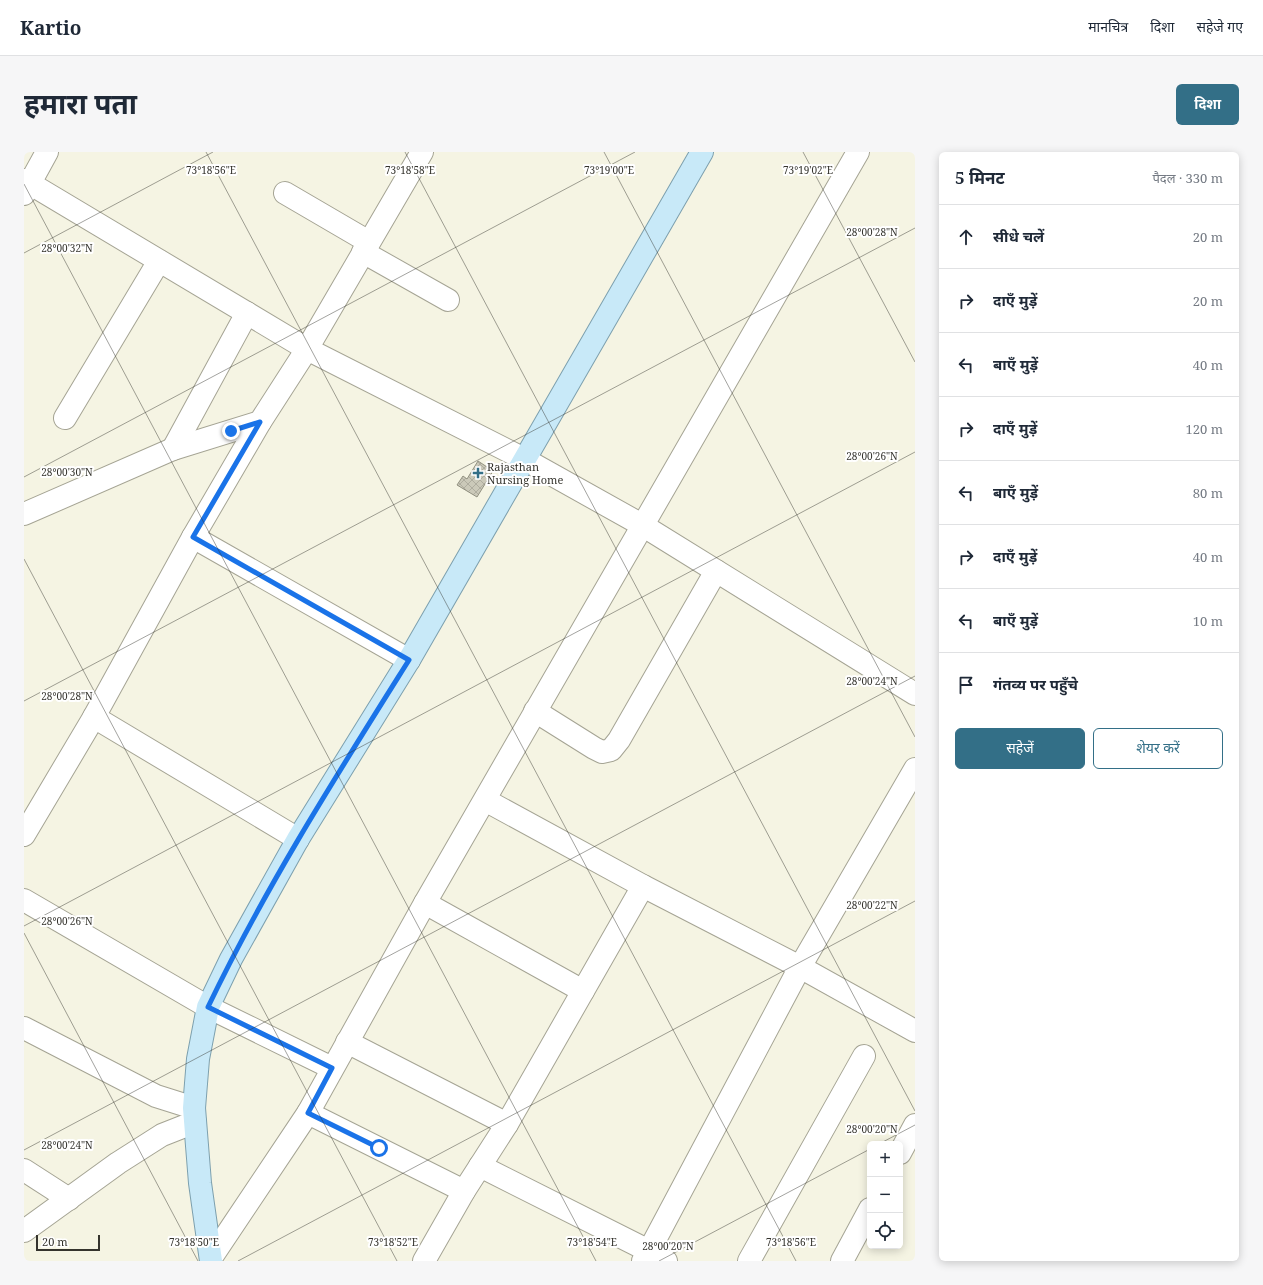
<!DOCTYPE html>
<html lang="hi">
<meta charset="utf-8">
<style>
body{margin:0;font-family:"Noto Serif","Noto Sans Devanagari",serif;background:#f6f6f7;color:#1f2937}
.controls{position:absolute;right:12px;bottom:12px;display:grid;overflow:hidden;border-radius:6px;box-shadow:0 2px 10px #0003}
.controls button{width:36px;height:36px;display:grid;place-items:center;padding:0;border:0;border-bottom:1px solid #e0e1e3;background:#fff;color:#1f2937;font:20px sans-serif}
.scale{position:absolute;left:12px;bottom:10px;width:64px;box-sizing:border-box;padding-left:4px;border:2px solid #34332d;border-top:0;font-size:11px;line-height:14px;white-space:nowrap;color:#34332d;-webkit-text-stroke:3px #fff;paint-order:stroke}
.stop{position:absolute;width:12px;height:12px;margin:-9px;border:3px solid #1a73e8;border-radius:50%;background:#fff}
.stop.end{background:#1a73e8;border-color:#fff;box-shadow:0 1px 4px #0008}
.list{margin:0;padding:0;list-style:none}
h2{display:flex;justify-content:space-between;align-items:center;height:52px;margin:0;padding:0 16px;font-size:17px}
h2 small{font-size:13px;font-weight:400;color:#747a83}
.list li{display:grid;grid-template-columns:26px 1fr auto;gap:12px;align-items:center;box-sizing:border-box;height:64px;padding:0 16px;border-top:1px solid #e0e1e3}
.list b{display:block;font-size:15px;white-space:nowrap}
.list em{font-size:13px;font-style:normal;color:#747a83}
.actions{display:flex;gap:8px;padding:12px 16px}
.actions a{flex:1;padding:9px 0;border:1px solid #336f87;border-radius:6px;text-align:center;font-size:14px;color:#336f87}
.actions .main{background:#336f87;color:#fff}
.icon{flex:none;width:22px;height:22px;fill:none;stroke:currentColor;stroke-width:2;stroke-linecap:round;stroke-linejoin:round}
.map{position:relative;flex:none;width:891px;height:1109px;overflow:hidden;border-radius:6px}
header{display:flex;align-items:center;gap:24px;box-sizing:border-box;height:56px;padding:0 20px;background:#fff;border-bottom:1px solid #e0e1e3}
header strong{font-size:19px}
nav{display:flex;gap:22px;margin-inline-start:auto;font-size:14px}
.intro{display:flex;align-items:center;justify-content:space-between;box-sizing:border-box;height:96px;padding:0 24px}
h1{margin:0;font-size:28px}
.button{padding:10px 18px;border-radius:6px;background:#336f87;color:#fff;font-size:14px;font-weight:700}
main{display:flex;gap:24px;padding:0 24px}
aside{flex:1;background:#fff;border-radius:6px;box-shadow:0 2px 10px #0003}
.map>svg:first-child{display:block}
.building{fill:url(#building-cross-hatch);stroke:#929181}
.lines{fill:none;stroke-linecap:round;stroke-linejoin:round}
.minor-casing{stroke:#a5a494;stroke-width:24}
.major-casing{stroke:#7da0ae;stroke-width:24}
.minor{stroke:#fff;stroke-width:22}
.major{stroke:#c8e9f8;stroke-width:22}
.route{stroke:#1a73e8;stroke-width:5}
.ticks{fill:none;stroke:#34332d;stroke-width:1;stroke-opacity:0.45}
.poi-dot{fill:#336f87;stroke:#fff;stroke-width:1.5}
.labels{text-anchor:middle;stroke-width:4;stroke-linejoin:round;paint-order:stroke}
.poi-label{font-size:11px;fill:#34332d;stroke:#fff;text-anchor:start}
.ticks-label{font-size:10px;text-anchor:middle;fill:#34332d;stroke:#fff;stroke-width:4;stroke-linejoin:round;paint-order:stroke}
</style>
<header>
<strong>Kartio</strong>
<nav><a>मानचित्र</a><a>दिशा</a><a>सहेजे गए</a></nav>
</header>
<div class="intro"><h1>हमारा पता</h1><a class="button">दिशा</a></div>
<main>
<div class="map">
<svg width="891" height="1109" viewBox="0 0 891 1109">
<defs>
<pattern id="building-cross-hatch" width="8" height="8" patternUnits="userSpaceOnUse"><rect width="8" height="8" fill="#cbc9b9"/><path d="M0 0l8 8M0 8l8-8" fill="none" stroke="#afad9f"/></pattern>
</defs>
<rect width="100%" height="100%" fill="#f5f4e3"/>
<path class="building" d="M454,309l15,10 -16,26 -20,-12 6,-9 4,3z"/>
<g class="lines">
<defs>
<g id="minor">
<path d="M0,28l283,169 217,110 118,66 273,169"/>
<path d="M261,41l84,49"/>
<path d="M0,42l23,-42"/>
<path d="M339,100l85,48"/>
<path d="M41,266l94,-157"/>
<path d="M149,297l74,-136"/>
<path d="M0,362l149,-65 87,-27 47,-73 115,-197"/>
<path d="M169,385l216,123"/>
<path d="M511,559l59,37 8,4 9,-2 8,-10 97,-169"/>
<path d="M70,565l204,122"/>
<path d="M461,648l158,86 157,81 115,64"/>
<path d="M0,683l70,-118 99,-180 67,-115"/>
<path d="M0,748l184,107 124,61"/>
<path d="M401,751l158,88"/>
<path d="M0,876l132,68 38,12"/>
<path d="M323,890l160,82"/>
<path d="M284,961l156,78"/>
<path d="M876,1001l15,-28"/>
<path d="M456,1014l169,85 17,10"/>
<path d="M0,1018l45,29"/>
<path d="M0,1079l94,-68 44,-28 33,-13"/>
<path d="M187,1106l97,-145 117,-210 433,-751"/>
<path d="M400,1109l40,-70 43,-67 136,-238"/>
<path d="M619,1109l6,-10 151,-284 115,-198"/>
<path d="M725,1109l115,-205"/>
<path d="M818,1109l28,-52"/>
</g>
<path id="major" d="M187,1109l-11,-78 -6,-75 4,-49 10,-52 23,-48 67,-120 111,-179 293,-508"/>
</defs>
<use href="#minor" class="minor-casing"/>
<use href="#major" class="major-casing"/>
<use href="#minor" class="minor"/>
<use href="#major" class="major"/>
</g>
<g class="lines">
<path class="route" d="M207,279l29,-9 -67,115 216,123c-71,113 -143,226 -201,347l124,61 -24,45 71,35"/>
</g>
<path class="ticks" d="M182,0l590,1109M381,0l510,959M580,0l311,585M779,0l112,210M0,32l572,1077M0,101l189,-101M0,325l611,-325M0,407l373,702M0,549l891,-473M0,774l891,-474M0,781l174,328M855,992l36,-19M0,998l891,-474M214,1109l677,-360M635,1109l211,-112"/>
<path class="poi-dot" d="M452 315h4v4h4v4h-4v4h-4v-4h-4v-4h4z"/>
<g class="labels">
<g class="poi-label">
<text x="463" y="319">Rajasthan<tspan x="463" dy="13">Nursing Home</tspan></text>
</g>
</g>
<g class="ticks-label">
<text x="187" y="22">73°18'56"E</text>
<text x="386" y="22">73°18'58"E</text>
<text x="585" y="22">73°19'00"E</text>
<text x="784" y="22">73°19'02"E</text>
<text x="848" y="84">28°00'28"N</text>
<text x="43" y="100">28°00'32"N</text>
<text x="848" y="308">28°00'26"N</text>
<text x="43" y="324">28°00'30"N</text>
<text x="848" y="533">28°00'24"N</text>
<text x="43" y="548">28°00'28"N</text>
<text x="848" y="757">28°00'22"N</text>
<text x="43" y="773">28°00'26"N</text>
<text x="848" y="981">28°00'20"N</text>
<text x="43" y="997">28°00'24"N</text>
<text x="170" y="1094">73°18'50"E</text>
<text x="369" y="1094">73°18'52"E</text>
<text x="568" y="1094">73°18'54"E</text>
<text x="767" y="1094">73°18'56"E</text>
<text x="644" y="1098">28°00'20"N</text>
</g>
</svg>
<div class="controls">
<button>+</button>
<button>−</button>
<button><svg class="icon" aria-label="locate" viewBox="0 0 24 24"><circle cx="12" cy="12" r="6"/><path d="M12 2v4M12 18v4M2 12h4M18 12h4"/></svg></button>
</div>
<div class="scale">20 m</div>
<div class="stop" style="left:355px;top:996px"></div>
<div class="stop end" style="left:207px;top:279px"></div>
</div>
<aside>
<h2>5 मिनट<small>पैदल · 330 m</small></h2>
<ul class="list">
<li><svg class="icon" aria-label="ahead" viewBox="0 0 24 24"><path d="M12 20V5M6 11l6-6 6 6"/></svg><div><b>सीधे चलें</b></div><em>20 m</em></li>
<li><svg class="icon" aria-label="right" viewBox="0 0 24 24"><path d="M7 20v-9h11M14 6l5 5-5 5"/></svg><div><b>दाएँ मुड़ें</b></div><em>20 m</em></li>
<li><svg class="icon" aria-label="left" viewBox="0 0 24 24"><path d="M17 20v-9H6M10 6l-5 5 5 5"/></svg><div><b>बाएँ मुड़ें</b></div><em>40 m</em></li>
<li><svg class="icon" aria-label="right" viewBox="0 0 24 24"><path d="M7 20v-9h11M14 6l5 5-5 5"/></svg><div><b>दाएँ मुड़ें</b></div><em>120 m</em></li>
<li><svg class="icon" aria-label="left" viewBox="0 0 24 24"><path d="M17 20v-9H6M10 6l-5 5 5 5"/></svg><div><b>बाएँ मुड़ें</b></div><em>80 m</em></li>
<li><svg class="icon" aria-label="right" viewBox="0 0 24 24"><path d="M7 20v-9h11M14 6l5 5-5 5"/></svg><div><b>दाएँ मुड़ें</b></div><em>40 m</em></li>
<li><svg class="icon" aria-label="left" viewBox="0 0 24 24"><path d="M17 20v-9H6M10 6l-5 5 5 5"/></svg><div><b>बाएँ मुड़ें</b></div><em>10 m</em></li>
<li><svg class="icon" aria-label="arrive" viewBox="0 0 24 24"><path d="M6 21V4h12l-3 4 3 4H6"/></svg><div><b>गंतव्य पर पहुँचे</b></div></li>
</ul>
<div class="actions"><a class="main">सहेजें</a><a>शेयर करें</a></div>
</aside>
</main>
